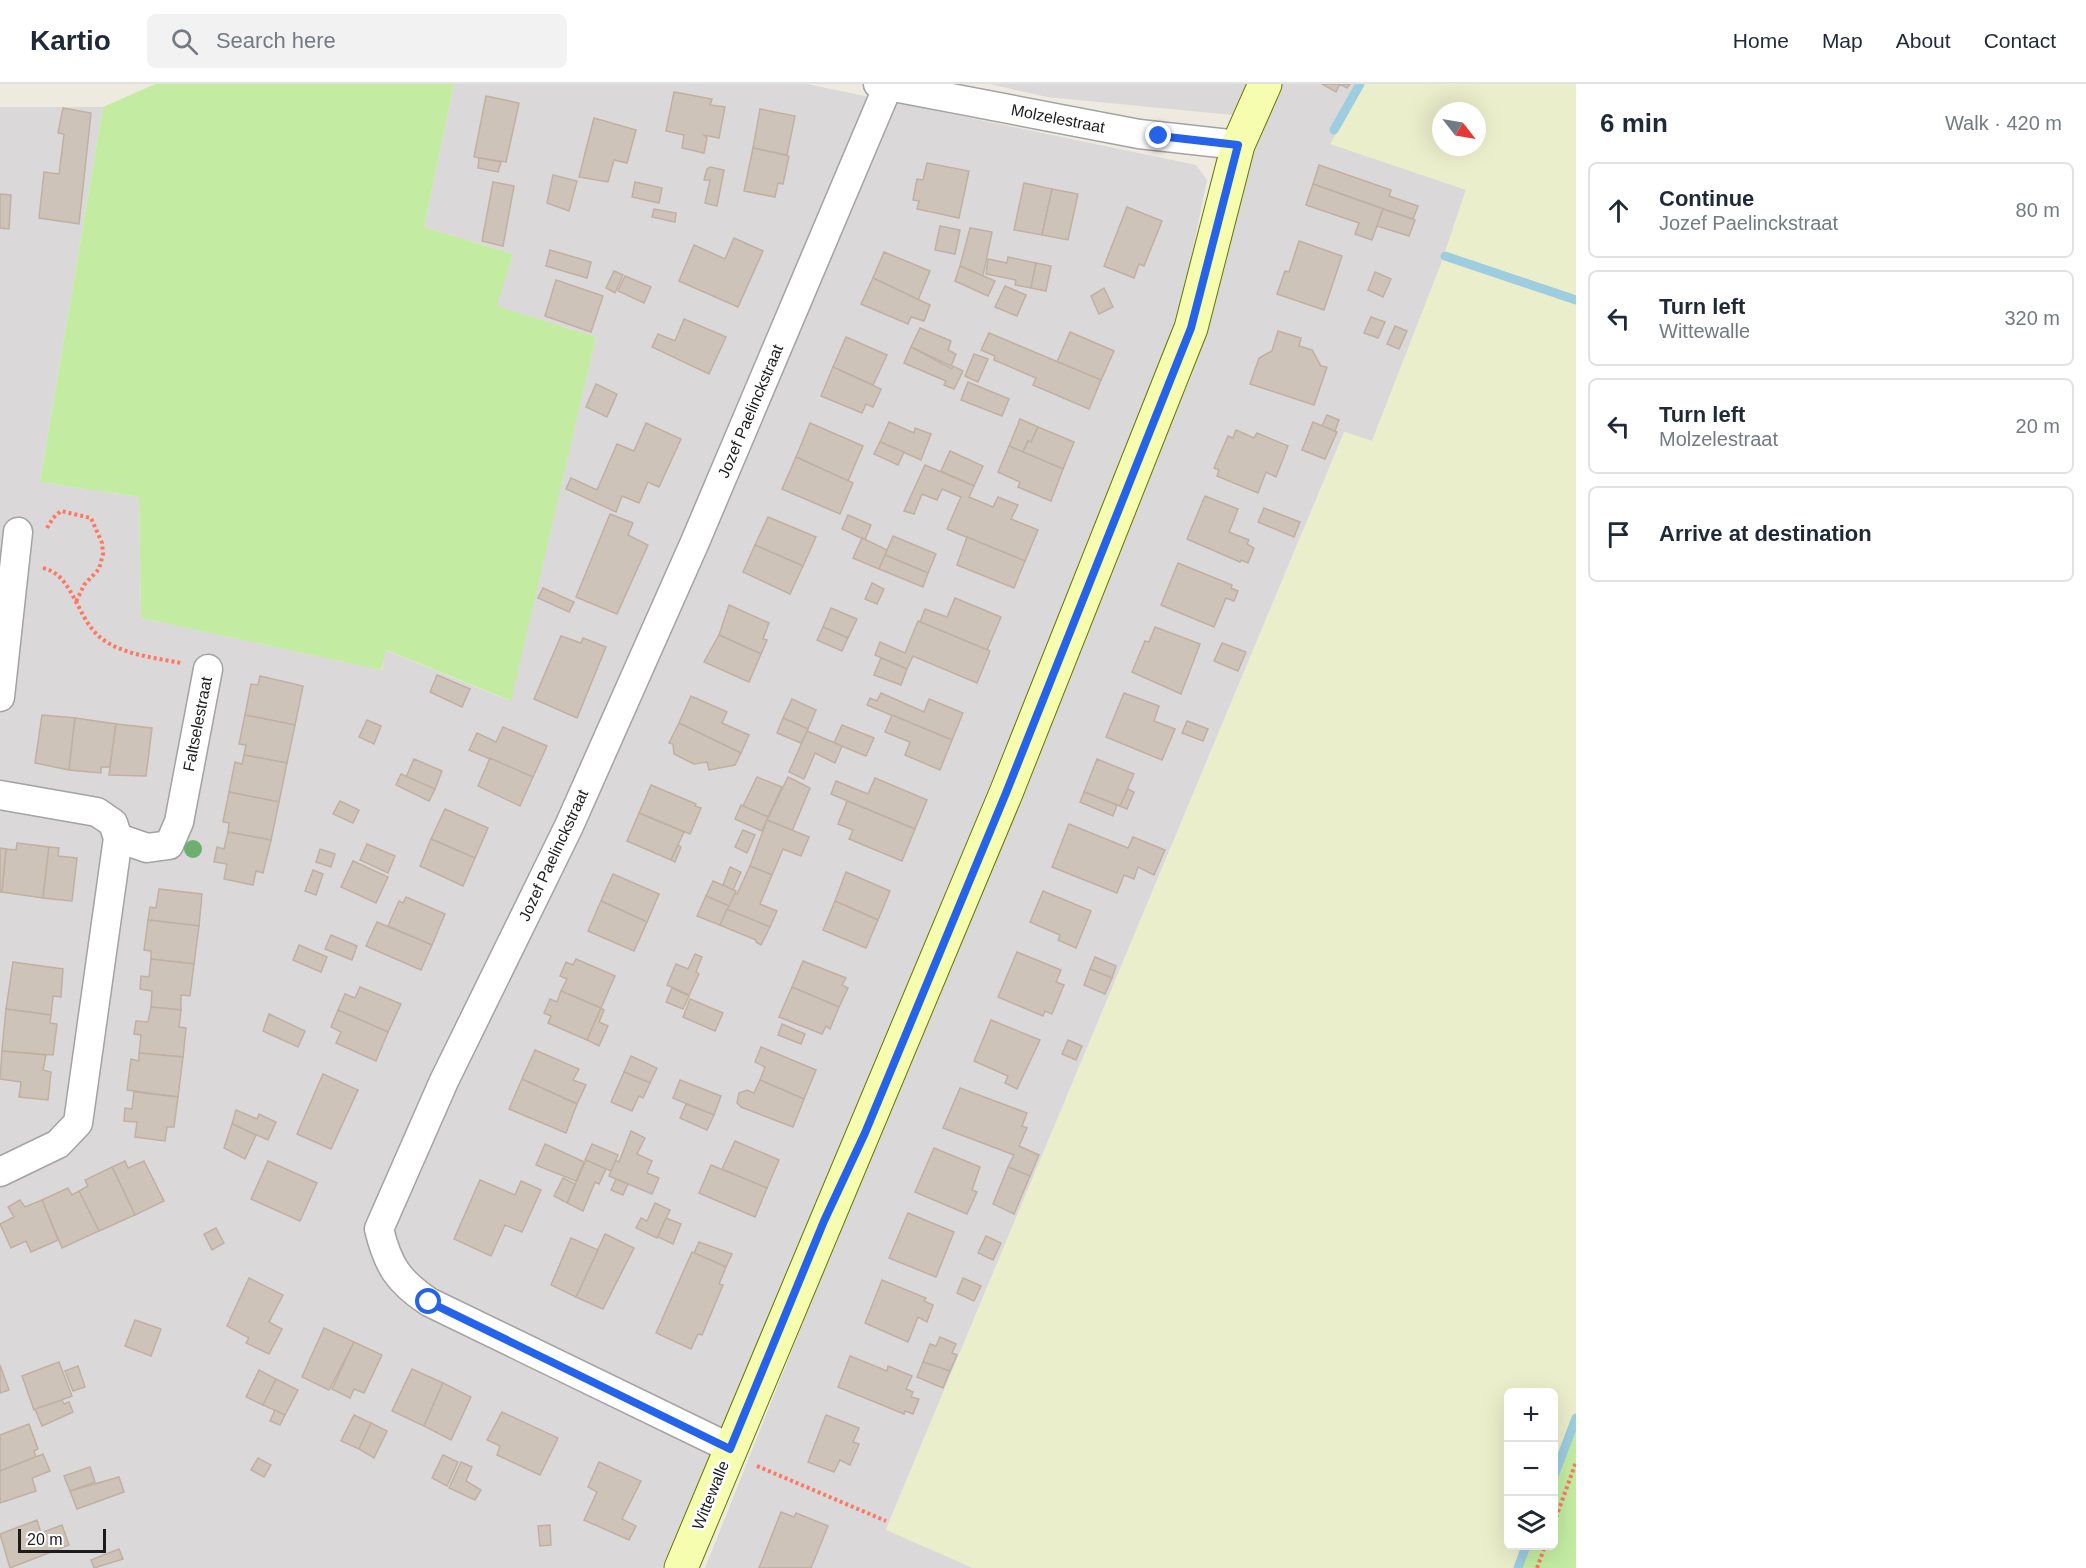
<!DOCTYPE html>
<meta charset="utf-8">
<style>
body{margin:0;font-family:Arial,sans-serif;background:#f2f2f3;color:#1f2937}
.controls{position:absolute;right:18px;bottom:18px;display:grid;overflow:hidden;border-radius:9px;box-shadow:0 6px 24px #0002}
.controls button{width:54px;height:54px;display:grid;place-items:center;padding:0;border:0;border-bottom:2px solid #e0e1e3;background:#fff;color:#1f2937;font:30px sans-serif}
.compass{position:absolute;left:1432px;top:18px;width:54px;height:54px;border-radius:50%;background:#fff;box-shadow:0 6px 24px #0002;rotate:121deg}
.scale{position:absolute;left:18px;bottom:15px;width:88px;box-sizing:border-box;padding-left:6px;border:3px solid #1c1c1c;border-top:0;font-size:16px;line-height:21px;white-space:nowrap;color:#1c1c1c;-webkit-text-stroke:4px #fff;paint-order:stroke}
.stop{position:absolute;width:18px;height:18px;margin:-14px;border:4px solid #2563eb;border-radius:50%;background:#fff}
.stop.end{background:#2563eb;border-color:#fff;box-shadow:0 2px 6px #0008}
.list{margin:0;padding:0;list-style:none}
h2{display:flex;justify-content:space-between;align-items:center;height:78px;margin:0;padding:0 24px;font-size:26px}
h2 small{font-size:20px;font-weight:400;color:#747a83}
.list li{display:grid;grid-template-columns:39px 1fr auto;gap:18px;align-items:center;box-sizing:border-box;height:96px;margin:0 12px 12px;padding:0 12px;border:2px solid #e0e1e3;border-radius:9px}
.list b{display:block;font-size:22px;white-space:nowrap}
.list p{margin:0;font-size:20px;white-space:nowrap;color:#747a83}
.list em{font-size:20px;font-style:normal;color:#747a83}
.icon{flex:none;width:33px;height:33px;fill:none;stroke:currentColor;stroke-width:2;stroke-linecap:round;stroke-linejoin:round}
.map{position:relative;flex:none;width:1576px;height:1484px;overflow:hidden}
header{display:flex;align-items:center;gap:36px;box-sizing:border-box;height:84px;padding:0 30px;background:#fff;border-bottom:2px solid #e0e1e3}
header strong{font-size:28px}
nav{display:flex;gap:33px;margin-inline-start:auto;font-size:21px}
.search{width:420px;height:54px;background:#f2f2f3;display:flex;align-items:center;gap:15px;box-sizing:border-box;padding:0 21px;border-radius:9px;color:#747a83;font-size:22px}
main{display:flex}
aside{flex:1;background:#fff}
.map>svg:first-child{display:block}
.residential{fill:#dad8d8}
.farmland{fill:#eaeeca;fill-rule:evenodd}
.grass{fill:#c3eca2}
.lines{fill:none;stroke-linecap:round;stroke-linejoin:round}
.stream{stroke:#9dcddf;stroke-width:9}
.building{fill:#cec3b9;stroke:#c0b0a2;stroke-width:1.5}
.street-casing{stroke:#a3a3a3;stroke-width:31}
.secondary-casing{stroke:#647500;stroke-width:35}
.path{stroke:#ff7760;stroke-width:4;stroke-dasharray:3 3;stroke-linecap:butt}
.street{stroke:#fff;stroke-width:28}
.secondary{stroke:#f6fdaf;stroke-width:33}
.tree{fill:#6eaf70}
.route{stroke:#2563eb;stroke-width:8}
.labels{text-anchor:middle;stroke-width:5;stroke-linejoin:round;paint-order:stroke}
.street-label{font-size:16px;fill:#1c1c1c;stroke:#fff}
</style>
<header>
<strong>Kartio</strong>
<div class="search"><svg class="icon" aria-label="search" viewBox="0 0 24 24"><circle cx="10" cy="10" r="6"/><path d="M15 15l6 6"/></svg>Search here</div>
<nav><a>Home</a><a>Map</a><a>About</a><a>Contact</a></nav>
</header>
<main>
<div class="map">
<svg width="1576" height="1484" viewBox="0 0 1576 1484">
<rect width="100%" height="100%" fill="#eeeae0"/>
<g class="residential">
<path d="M454,0h353l389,81 11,15 -21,104 -25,79 -135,341 -364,864h-662v-1461h103l-63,375 99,15 2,121 241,52 3,-20 125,51 86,-364 -100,-31 17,-52 -89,-27z"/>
<path d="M990,0h257l-14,31 -186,-18z"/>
<path d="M1279,0h85l-33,60 135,45 -25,75 -69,177 -28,-9 -458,1097 87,39h-268l185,-463 302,-731 57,-210z"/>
</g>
<path class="farmland" d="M1364,0h212v1334l-22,58v-84h-46v154h18l-8,22h-545l-87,-38 459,-1098 27,9 69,-177 25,-74 -136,-46zM1441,27h36v36h-36z"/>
<g class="grass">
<path d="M155,0h299l-30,143 89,27 -16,52 99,31 -85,364 -125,-51 -5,20 -240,-52 -2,-121 -99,-15 63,-375z"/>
<path d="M1576,1334v150h-59l9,-22h28v-71z"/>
</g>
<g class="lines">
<g class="stream">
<path d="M1334,46l26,-46"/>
<path d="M1445,172l131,44"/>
<path d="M1554,1392l22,-58"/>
<path d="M1518,1484l8,-22"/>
</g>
</g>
<g class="building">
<path d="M1322,0h28l-3,4 -7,-4 -4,8z"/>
<path d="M674,8l38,7 -2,6 15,2 -6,31 -15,-3 3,3 -3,15 -22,-5 2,-13 -18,-4z"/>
<path d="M486,12l33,7 -13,59 -32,-5z"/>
<path d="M63,24l28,5 -12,111 -40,-6 5,-46 15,2 5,-40 -6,-1z"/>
<path d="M760,25l35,7 -8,39 -34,-7z"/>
<path d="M594,34l42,12 -9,33 -13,-3 -6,22 -29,-5z"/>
<path d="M753,64l36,8 -6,28 -5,-1 -3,14 -31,-6z"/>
<path d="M479,74l22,4 -3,10 -20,-4z"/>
<path d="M927,79l42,8 -10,47 -42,-9 2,-8 -6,-1 4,-21 6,1z"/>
<path d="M1319,81l72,25 -2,6 29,10 -5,13 -100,-35z"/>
<path d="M710,83l14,3 -7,36 -12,-3 5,-23h-6l3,-11z"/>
<path d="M553,91l24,6 -8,30 -22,-8z"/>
<path d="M493,98l21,4 -11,60 -21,-5z"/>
<path d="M635,98l27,6 -3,15 -27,-6z"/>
<path d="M1024,99l28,6 -10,46 -28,-5z"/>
<path d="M1313,100l70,25 -11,31 -17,-6 4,-11 -53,-18z"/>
<path d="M1052,105l26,5 -10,46 -26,-5z"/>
<path d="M0,110l11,1 -2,34 -9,-1z"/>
<path d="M1127,123l35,14 -18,45 -5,-2 -5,14 -30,-12z"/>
<path d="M654,125l22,4 -1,9 -23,-5z"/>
<path d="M1383,125l32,11 -6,16 -32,-10z"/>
<path d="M940,142l20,4 -5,24 -20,-4z"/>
<path d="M970,144l22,4 -9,44 -23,-10z"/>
<path d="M734,154l29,13 -25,56 -59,-26 15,-36 31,14z"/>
<path d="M1299,157l43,15 -18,54 -47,-16 8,-23 4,1z"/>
<path d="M550,166l41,12 -4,16 -41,-12z"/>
<path d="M884,168l46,19 -12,29 -45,-22z"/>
<path d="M1008,173l28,6 -5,25 -16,-3 1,-5 -30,-6 2,-15 19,4z"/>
<path d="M1036,179l15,3 -5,25 -15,-3z"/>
<path d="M960,182l35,15 -7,15 -33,-15z"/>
<path d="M614,187l9,4 -8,18 -9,-5z"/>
<path d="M1375,188l16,7 -8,18 -15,-7z"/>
<path d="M625,192l26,11 -7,16 -26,-12z"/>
<path d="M873,194l57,27 -6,16 -13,-4 -3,7 -47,-20z"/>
<path d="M556,196l47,16 -12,36 -46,-16z"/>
<path d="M1005,202l21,9 -9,21 -22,-9z"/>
<path d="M1104,204l9,19 -14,7 -8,-18z"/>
<path d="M1371,233l14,5 -7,16 -14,-5z"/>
<path d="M684,235l42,18 -17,37 -57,-27 6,-13 17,7z"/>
<path d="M1395,242l12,5 -8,18 -12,-5z"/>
<path d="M920,244l31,13 -3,9 8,4 -5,12 -40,-19z"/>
<path d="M1278,247l23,7 -2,8 13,4 9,16 6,1 -13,38 -64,-21 9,-26 13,-7z"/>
<path d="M1070,248l44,19 -13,29 -44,-18z"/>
<path d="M989,249l112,47 -12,29 -56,-24 3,-7 -42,-18 1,-4 -14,-6z"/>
<path d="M846,253l41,18 -14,30 -40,-18z"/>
<path d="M911,263l41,22 1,-3 10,5 -9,18 -10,-4 2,-4 -42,-18z"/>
<path d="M974,270l14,5 -10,23 -13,-6z"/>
<path d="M833,283l48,22 -8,18 -7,-3 -4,9 -41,-17z"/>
<path d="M968,298l41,17 -7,17 -41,-16z"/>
<path d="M596,300l21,10 -10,23 -21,-10z"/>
<path d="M1327,331l12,5 -4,11 -13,-5z"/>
<path d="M1020,335l18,8 -7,15 -3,-1 -5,11 -14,-6z"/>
<path d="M889,338l25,11 1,-5 16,6 -10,26 -41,-18z"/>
<path d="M1313,338l24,10 -12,27 -23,-9z"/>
<path d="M646,339l35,16 -22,48 -11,-5 -9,21 -17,-7 -6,16 -50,-23 5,-11 26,12 20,-46 17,7z"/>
<path d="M810,339l53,23 -15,35 -52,-24z"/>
<path d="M1038,343l36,15 -11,27 -40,-17 5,-11 3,1z"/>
<path d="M1236,346l18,8 3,-5 31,13 -12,31 -10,-5 -8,21 -41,-17 2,-6 -5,-2 14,-32 5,2z"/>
<path d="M880,358l24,10 -6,13 -24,-11z"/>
<path d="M1009,362l54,23 -12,32 -33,-14 2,-5 -22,-10z"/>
<path d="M950,367l33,15 -9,20 -33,-15z"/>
<path d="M796,373l57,26 -13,31 -58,-25z"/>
<path d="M925,381l49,21 -5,11 24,10 5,-10 20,8 -7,14 27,11 -13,31 -78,-32 14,-32 -19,-8 -5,11 -15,-6 -8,20 -10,-3z"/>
<path d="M1205,412l33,13 -9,23 20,8 -2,4 7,4 -6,15 -7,-3 -1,2 -53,-23z"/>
<path d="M1264,424l36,14 -6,15 -36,-15z"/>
<path d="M610,430l23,9 -5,12 20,10 -31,69 -41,-17z"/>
<path d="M848,431l23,10 -6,15 -23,-11z"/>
<path d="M768,433l48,20 -13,29 -48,-21z"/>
<path d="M893,452l43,18 -8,19 -43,-18z"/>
<path d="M967,453l58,24 -11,27 -57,-23z"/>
<path d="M862,454l25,12 -8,19 -26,-11z"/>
<path d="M755,461l48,21 -13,28 -47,-22z"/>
<path d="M885,471l43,18 -5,14 -44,-18z"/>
<path d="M1178,479l54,22 -1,3 7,3 -4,10 -8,-3 -12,29 -53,-22z"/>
<path d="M872,499l12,6 -7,15 -12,-5z"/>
<path d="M543,504l31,14 -5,10 -31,-14z"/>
<path d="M955,514l46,19 -14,33 -67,-28 5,-13 22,8z"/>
<path d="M729,521l40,18 -6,16 4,1 -6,14 -42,-19z"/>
<path d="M831,524l26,11 -9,19 -25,-11z"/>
<path d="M918,537l72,30 -13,32 -64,-27 -6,13 -32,-14 5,-13 25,11z"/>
<path d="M823,543l25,11 -6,13 -25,-11z"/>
<path d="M1155,543l45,17 -19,50 -49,-22 13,-31 4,1z"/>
<path d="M719,551l42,19 -12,28 -45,-20z"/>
<path d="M561,552l20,7 2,-5 23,9 -29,71 -43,-19z"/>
<path d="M1222,559l24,9 -8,19 -24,-10z"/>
<path d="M881,574l26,11 -6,16 -27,-10z"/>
<path d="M437,591l33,14 -8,18 -32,-15z"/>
<path d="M260,592l43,10 -8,39 -50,-10 6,-31 7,1z"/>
<path d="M881,609l43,19 5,-13 34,14 -11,27 -85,-35 3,-7 7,3z"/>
<path d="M1124,609l35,13 -5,15 21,8 -13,31 -56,-23z"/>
<path d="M691,612l36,16 -5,11 27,12 -8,18 -62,-30z"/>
<path d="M792,615l24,11 -8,19 -25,-11z"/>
<path d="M42,631l33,3 -6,52 -34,-7z"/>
<path d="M245,631l50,10 -8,38 -43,-8 2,-10 -7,-1z"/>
<path d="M892,631l60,25 -12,30 -35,-15 5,-13 -25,-10z"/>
<path d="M75,634l41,6 -6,43h-9v6l-32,-3z"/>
<path d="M783,634l25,11 -7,14 -24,-10z"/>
<path d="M367,636l14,6 -7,18 -15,-7z"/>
<path d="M1187,637l21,8 -5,12 -21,-8z"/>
<path d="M679,639l62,30 -6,12 -26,5 -2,-8 -13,2 -20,-10 -1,-10 -4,-1z"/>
<path d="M116,640l36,4 -6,48 -37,-1z"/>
<path d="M842,641l32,13 -8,18 -32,-13z"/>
<path d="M503,643l44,19 -14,31 -64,-27 8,-17 19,9z"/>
<path d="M807,647l35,15 -7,17 -20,-10 -11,26 -15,-7z"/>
<path d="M244,671l43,8 -8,39 -50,-10 6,-30 7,2z"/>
<path d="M490,674l43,19 -13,29 -42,-20z"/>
<path d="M414,675l28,12 -7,18 -29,-12z"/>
<path d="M1097,675l37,15 -14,32 -36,-14z"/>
<path d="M401,690l34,15 -6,12 -33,-16z"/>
<path d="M757,693l25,10 -14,30 -25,-11z"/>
<path d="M788,693l22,11 -18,43 -25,-11z"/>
<path d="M875,694l52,22 -12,29 -84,-35 5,-13 32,13z"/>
<path d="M651,701l45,19 -1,2 6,2 -11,26 -51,-21z"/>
<path d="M1128,705l6,3 -7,17 -7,-3z"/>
<path d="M229,708l50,10 -8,38 -43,-8 1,-9 -6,-1z"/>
<path d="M1084,708l33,13 -4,11 -33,-14z"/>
<path d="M340,717l19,9 -6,13 -20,-9z"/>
<path d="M847,717l68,28 -13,32 -53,-22 4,-9 -15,-6z"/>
<path d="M741,721l27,12 -6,14 -27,-12z"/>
<path d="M445,725l43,19 -13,30 -44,-19z"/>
<path d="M639,729l45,19 -13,28 -44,-19z"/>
<path d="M767,736l42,17 -8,19 -18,-7 -11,26 -22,-9z"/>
<path d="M1069,740l59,24 5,-11 32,13 -11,25 -16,-8 -4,12 -10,-4 -7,18 -65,-26z"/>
<path d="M743,746l12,5 -8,18 -12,-6z"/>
<path d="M228,748l43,8 -8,33 -7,-2 -3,14 -29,-6 3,-15 -13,-2 3,-15 7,2z"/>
<path d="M431,755l44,19 -12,28 -43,-20z"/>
<path d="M17,759l32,4 -6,51 -41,-6 4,-43 10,1z"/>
<path d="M367,760l28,12 -7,17 -28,-13z"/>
<path d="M678,761l3,2 -6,15 -4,-2z"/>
<path d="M49,763l10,1 -1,8 19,2 -5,43 -29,-3z"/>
<path d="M0,764l6,1 -4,43h-2z"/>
<path d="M320,765l15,5 -4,13 -15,-5z"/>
<path d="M353,777l35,16 -12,26 -35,-16z"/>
<path d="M750,782l22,9 -12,29 17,7 -7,16 -43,-18 8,-16 2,1z"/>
<path d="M730,783l11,5 -8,18 -10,-5z"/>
<path d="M313,786l10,4 -7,21 -11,-4z"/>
<path d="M846,788l44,19 -12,29 -43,-19z"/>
<path d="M613,790l46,20 -12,28 -46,-21z"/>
<path d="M713,797l23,10 -7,15 -23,-10z"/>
<path d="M159,805l43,5 -3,32 -51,-6 2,-13 6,1z"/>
<path d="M1043,807l48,20 -15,37 -18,-8 2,-5 -30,-13z"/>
<path d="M706,812l23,10 -9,19 -23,-9z"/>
<path d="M406,813l39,17 -13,31 -44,-19 11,-25 4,2z"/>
<path d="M601,817l46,21 -13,29 -46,-20z"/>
<path d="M835,817l43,19 -12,28 -43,-18z"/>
<path d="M727,825l43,18 -9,18 -5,-3v-2l-36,-15z"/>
<path d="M148,836l51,6 -5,38 -43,-5v-8l-7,-1z"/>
<path d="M377,838l55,23 -11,25 -55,-24z"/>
<path d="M331,851l26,11 -5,14 -27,-11z"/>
<path d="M299,861l28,12 -6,15 -28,-12z"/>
<path d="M1017,868l44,18 -5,12 8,3 -12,29 -7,-3 -2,5 -45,-19z"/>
<path d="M695,870l7,3 -6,15 3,2 -10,21 -22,-10 9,-21 12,5z"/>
<path d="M1095,873l21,9 -4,12 -22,-9z"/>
<path d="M151,875l43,5 -4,32 -9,-1v15l-30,-3 1,-16 -12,-2 1,-13 8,1z"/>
<path d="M576,875l39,17 -14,32 -40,-17 6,-12 -7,-3 6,-14 7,3z"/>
<path d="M803,877l43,17 -4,7 6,3 -9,19 -47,-20z"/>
<path d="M13,878l50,7 -2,28 -8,-1 -2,19 -45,-6z"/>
<path d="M1090,885l22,9 -7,16 -21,-9z"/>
<path d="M360,903l41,17 -13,28 -50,-22 7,-16 10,4z"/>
<path d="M792,903l47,20 -9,22 -4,-3 -4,8 -43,-17z"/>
<path d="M672,904l17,8 -6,13 -17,-7z"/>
<path d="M561,907l40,17 -14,32 -39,-17 3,-7 -7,-3 6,-14 7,3z"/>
<path d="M690,915l33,14 -8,18 -32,-14z"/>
<path d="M151,923l30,3 -2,17 7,1 -3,29 -44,-4 2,-18 -7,-1 2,-13 12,1z"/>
<path d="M601,924l3,2 -5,12 9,4 -9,20 -12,-6z"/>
<path d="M6,925l45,6 -1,8 7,1 -4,31 -51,-4z"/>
<path d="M338,926l50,22 -12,29 -40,-18 5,-11 -10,-5z"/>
<path d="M269,930l36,17 -7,16 -35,-16z"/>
<path d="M991,936l49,20 -23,49 -12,-6 3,-7 -34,-15z"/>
<path d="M782,940l23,10 -4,10 -23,-9z"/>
<path d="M1068,956l14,6 -6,14 -14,-6z"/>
<path d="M761,963l55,23 -12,29 -44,-19 5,-13 -10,-5z"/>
<path d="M535,966l44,19 -6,11 13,5 -9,19 -55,-25z"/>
<path d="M2,967l44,4 -3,15 8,2 -3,28 -29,-3 2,-15 -21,-3z"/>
<path d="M139,969l44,4 -5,40 -51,-7 4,-31 8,2z"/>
<path d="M631,972l26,12 -7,15 -26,-11z"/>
<path d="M624,988l26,11 -7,15 -4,-2 -7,15 -21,-9z"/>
<path d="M323,990l35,16 -27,59 -34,-15z"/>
<path d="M522,995l55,25 -11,29 -57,-24z"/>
<path d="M680,996l41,16 -7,19 -41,-17z"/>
<path d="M760,996l44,19 -11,28 -52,-20 -4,-4 2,-10 8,-3 7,3z"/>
<path d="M960,1004l67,25 -5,13 5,2 -8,18 20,9 -9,21 -22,-9 6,-12 -71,-27z"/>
<path d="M134,1008l44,5 -4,30h-7l-2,14 -30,-4 2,-15 -13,-1 1,-13 7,1z"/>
<path d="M686,1020l28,11 -7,15 -27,-12z"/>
<path d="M236,1026l21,9 2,-5 17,8 -8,18 -36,-16z"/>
<path d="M232,1040l24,11 -11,24 -21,-11z"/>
<path d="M631,1047l14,7 -8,16 15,7 -5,12 12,5 -7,16 -43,-18 6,-16 4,2z"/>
<path d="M735,1057l44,19 -12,28 -45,-19z"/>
<path d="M545,1060l39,18 -8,19 -40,-16z"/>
<path d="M592,1060l26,11 -7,16 -26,-11z"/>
<path d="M934,1064l46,19 -8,23 5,2 -10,22 -52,-22z"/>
<path d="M586,1076l20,9 -7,15 -4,-2 -12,29 -16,-8z"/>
<path d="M125,1077l3,7 16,-7 20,40 -29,14 -23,-48z"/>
<path d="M268,1077l49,22 -17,38 -49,-22z"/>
<path d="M711,1081l56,23 -12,29 -56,-24z"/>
<path d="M112,1083l23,48 -36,16 -20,-40 9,-5 -3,-6z"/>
<path d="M1008,1083l22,9 -16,38 -21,-10z"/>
<path d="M563,1094l12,6 -8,19 -13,-7z"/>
<path d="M616,1095l12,5 -5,11 -12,-5z"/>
<path d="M480,1096l35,15 6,-14 20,9 -19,42 -17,-7 -14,31 -37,-17z"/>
<path d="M68,1104l4,7 7,-4 20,40 -37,17 -20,-48z"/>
<path d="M20,1116l5,7 17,-7 16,40 -27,12 -5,-11 -15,7 -11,-24 14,-7 -6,-10z"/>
<path d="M655,1119l15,7 -13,28 -21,-10 5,-10 6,3z"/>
<path d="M908,1129l46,19 -18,45 -47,-19z"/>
<path d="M666,1134l15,6 -8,20 -15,-7z"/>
<path d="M216,1144l8,15 -12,7 -8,-16z"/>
<path d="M605,1150l29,14 -31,61 -27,-12z"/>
<path d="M986,1152l15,7 -8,17 -15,-7z"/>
<path d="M571,1154l27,12 -22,47 -25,-12z"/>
<path d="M699,1158l33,12 -6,13 -32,-14z"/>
<path d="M692,1168l34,15 -7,17 4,1 -21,50 -4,-1 -7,15 -35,-16z"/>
<path d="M249,1194l34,17 -14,27 13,7 -13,25 -23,-11 3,-5 -22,-12z"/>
<path d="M963,1194l18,8 -7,15 -17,-8z"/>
<path d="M882,1196l44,18 -2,3 9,4 -6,17 -9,-5 -10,25 -43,-19z"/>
<path d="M135,1236l26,9 -10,27 -26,-10z"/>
<path d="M324,1244l30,14 -25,48 -27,-13z"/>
<path d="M940,1253l16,7 -4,9 5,2 -7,16 -27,-9 7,-18 6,2z"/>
<path d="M354,1258l28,13 -18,38 -10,-4 -4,9 -18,-9z"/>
<path d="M850,1272l37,15 1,-5 24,10 -6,13 7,3 -2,5 8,2 -6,15 -8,-3 -1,3 -66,-27z"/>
<path d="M59,1278l13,34 -38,14 -12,-34z"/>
<path d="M923,1278l27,9 -7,17 -26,-11z"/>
<path d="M0,1281l9,25 -9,3z"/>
<path d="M78,1282l7,21 -12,4 -8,-20z"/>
<path d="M412,1285l31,14 -19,43 -32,-15z"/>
<path d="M259,1286l17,9 -13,26 -17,-8z"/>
<path d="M276,1295l22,11 -13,25 -22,-10z"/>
<path d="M443,1299l28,14 -20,43 -27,-14z"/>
<path d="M62,1316l2,4 5,-2 4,10 -31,14 -7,-17z"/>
<path d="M275,1326l10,5 -5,10 -10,-4z"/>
<path d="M502,1328l56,26 -18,37 -43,-20 3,-9 -13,-6z"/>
<path d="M354,1331l17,8 -12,26 -18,-8z"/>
<path d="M826,1331l33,13 -6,14 6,2 -9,21 -10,-5 -6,12 -26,-10z"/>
<path d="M371,1339l16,8 -13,27 -15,-9z"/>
<path d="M29,1340l9,25 -4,2 2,6 -36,14v-36z"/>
<path d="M43,1370l7,17 -18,7 4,13 -36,12v-32z"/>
<path d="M443,1371l15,7 -11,24 -15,-8z"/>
<path d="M258,1374l13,7 -7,12 -13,-7z"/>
<path d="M461,1378l11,5 -6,14 15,9 -6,10 -26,-12z"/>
<path d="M599,1378l42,19 -19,38 14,7 -7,14 -45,-20 13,-28 -9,-5z"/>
<path d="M90,1383l5,15 -25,9 -6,-15z"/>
<path d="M119,1393l5,15 -47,17 -7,-18z"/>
<path d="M781,1428l13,5 2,-4 32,13 -17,42h-52z"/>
<path d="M37,1436l4,13 21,-8 7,20 -59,23 -10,-34z"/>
<path d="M550,1441l1,20 -11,1 -2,-20z"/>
<path d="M119,1465l4,10 -29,9 -3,-8z"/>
</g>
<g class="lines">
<defs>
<g id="street">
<path d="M878,0l261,50 99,11"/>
<path d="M0,613l18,-165"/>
<path d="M0,711l97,17 16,11 5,15 -40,285 -20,21 -58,28"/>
<path d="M118,754l29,10 22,-3 10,-23 29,-153"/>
<path d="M730,1364l-301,-146c-31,-21 -41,-36 -50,-73l65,-148 125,-255 126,-284 193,-456"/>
</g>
<path id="secondary" d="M681,1484l325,-775 185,-465 47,-183 27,-61"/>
</defs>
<use href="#street" class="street-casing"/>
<use href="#secondary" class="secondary-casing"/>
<g class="path">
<path d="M47,444l6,-10 8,-7 30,7 11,25 1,11 -4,15 -15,16 -8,17"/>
<path d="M43,484c32,7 33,54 62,73 21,14 51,17 76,22"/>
<path d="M757,1382l129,55"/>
<path d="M1554,1439l22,-61"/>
<path d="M1537,1484l8,-22"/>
</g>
<use href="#street" class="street"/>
<use href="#secondary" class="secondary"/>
</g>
<circle class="tree" cx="193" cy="765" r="9"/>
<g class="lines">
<path class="route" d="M429,1218l301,147 94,-228 41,-88 141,-340 185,-465 47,-183 -79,-9"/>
</g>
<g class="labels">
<g class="street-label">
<text transform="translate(1058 34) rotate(11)" y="6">Molzelestraat</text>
<text transform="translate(750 327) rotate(-67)" y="6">Jozef Paelinckstraat</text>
<text transform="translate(197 640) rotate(-79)" y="6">Faltselestraat</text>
<text transform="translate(553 771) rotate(-65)" y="6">Jozef Paelinckstraat</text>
<text transform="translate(710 1411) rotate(-68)" y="6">Wittewalle</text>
</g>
</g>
</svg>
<div class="controls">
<button>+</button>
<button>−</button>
<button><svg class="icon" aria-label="layers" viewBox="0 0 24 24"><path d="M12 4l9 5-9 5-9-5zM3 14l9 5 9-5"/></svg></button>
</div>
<svg class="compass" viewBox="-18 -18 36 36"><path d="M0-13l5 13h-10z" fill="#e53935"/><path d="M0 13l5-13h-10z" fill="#747a83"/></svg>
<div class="scale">20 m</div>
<div class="stop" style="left:429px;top:1218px"></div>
<div class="stop end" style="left:1159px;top:52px"></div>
</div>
<aside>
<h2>6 min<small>Walk · 420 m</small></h2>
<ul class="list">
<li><svg class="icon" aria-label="ahead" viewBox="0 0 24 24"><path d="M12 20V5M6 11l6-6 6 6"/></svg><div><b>Continue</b><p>Jozef Paelinckstraat</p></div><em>80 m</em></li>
<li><svg class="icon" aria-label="left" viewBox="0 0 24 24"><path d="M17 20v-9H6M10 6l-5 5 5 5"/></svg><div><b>Turn left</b><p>Wittewalle</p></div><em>320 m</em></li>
<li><svg class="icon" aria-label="left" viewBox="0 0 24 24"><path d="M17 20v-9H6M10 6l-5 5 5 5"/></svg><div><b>Turn left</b><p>Molzelestraat</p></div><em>20 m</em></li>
<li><svg class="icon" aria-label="arrive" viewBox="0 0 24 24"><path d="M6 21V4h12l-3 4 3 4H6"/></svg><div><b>Arrive at destination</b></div></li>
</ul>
</aside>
</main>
